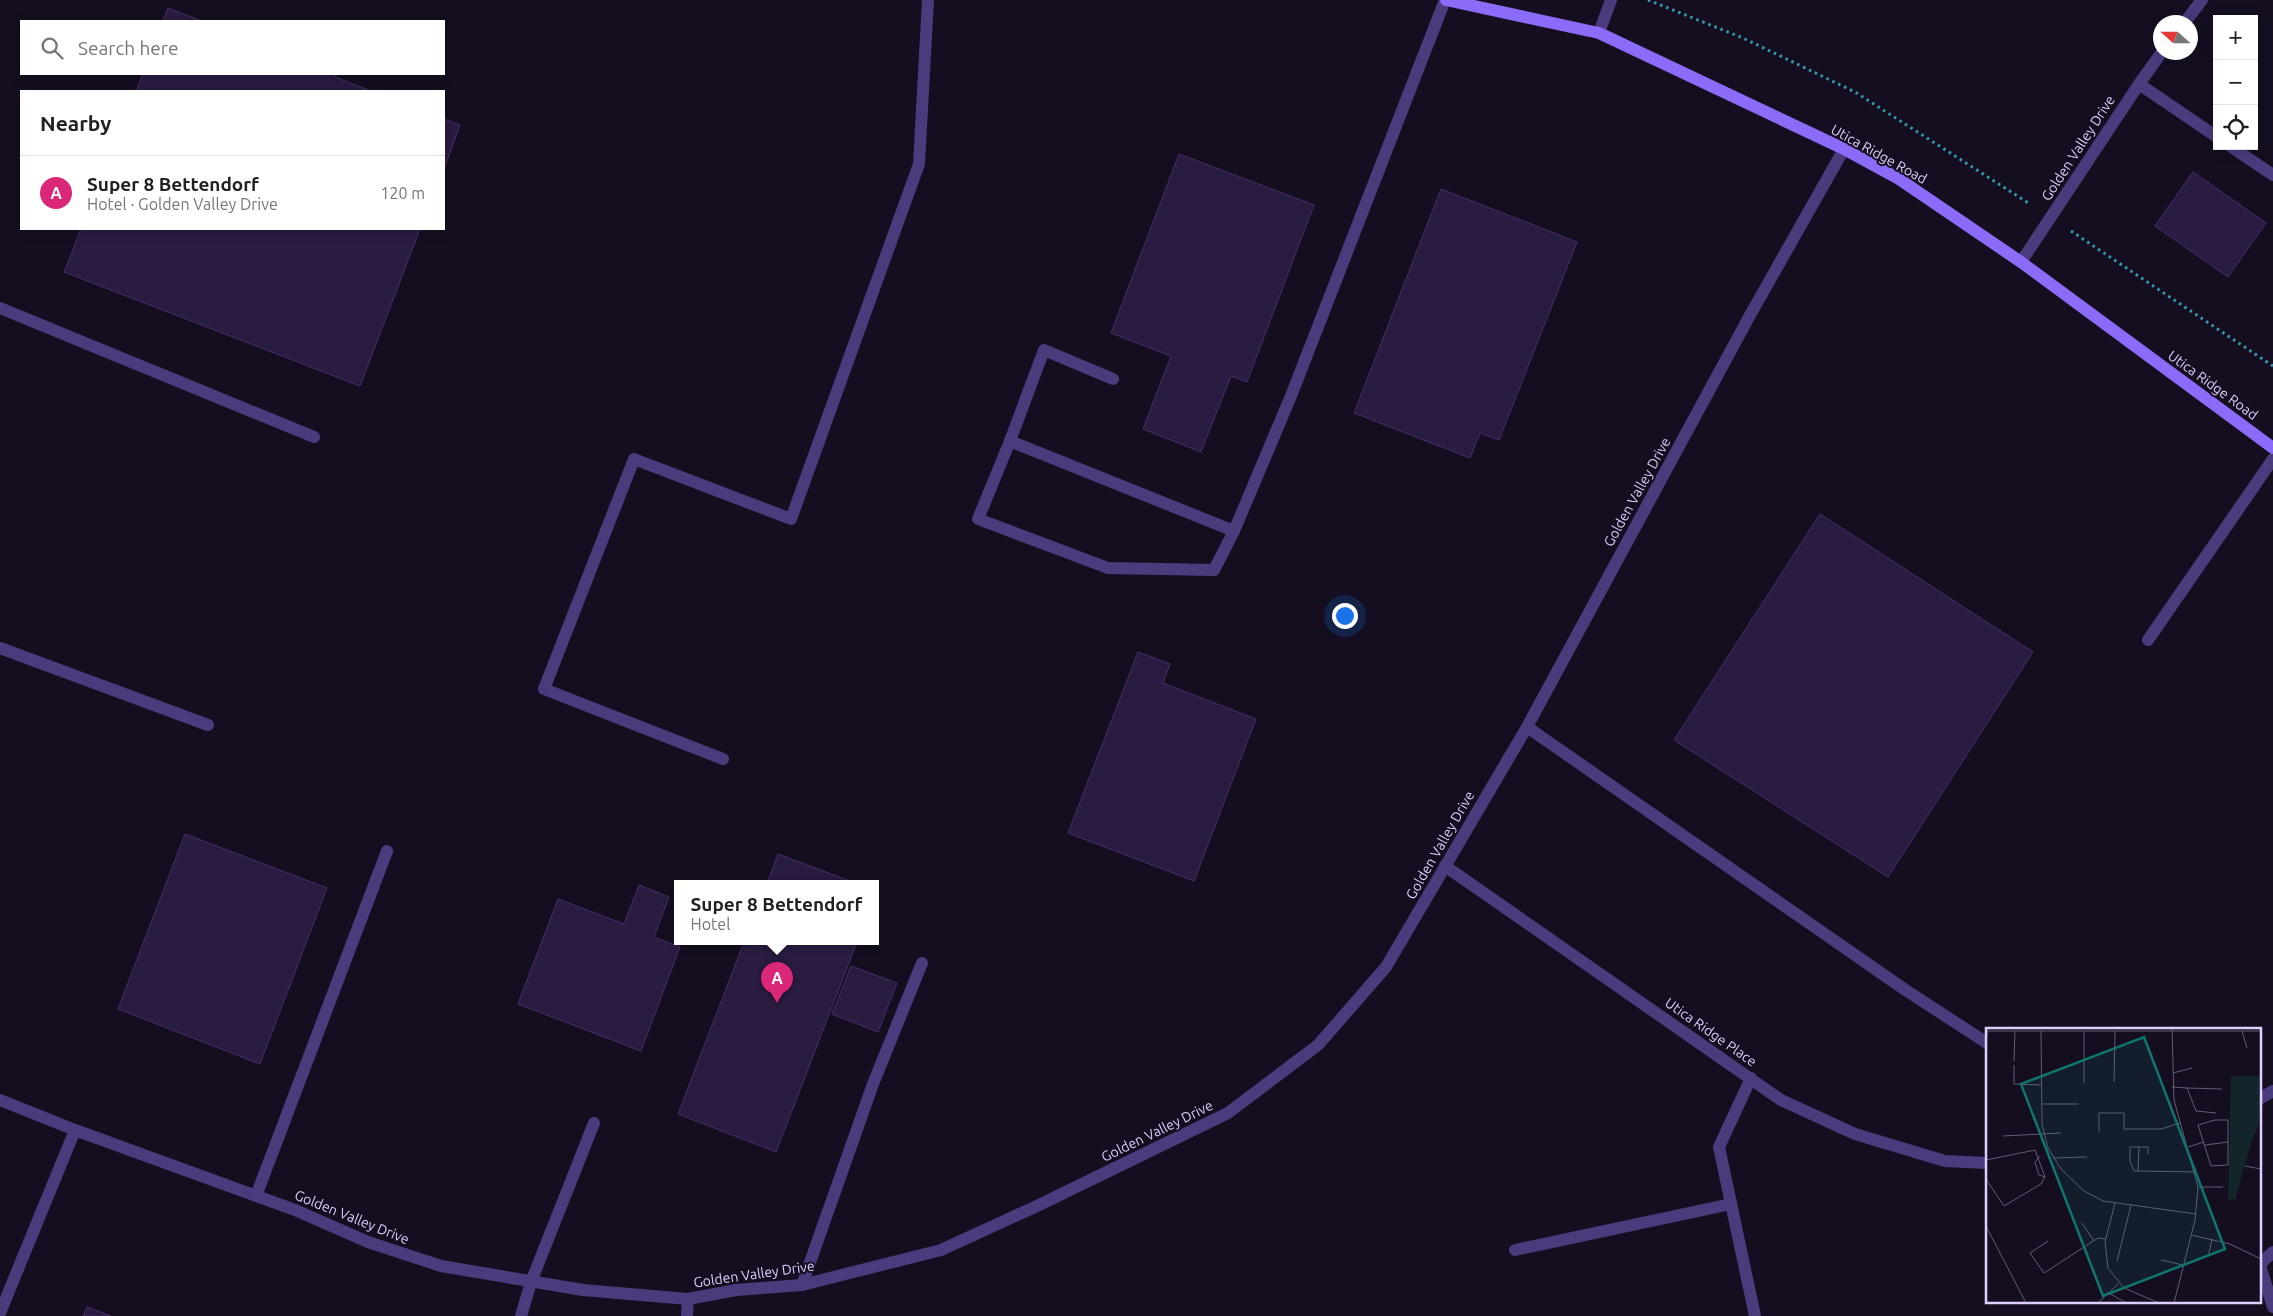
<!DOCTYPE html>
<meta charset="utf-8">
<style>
body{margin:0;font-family:Ubuntu,sans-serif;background:#f2f2f2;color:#202124}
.controls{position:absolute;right:15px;top:15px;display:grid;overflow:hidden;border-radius:0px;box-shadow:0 2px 12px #0003}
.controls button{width:45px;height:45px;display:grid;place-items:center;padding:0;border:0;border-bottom:1px solid #e0e0e0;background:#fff;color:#202124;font:25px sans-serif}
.compass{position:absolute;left:2153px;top:15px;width:45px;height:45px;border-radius:50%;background:#fff;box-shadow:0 2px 12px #0003;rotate:291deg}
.you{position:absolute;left:1344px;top:615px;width:18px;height:18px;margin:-12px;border:4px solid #fff;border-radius:50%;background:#1a73e8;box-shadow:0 0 0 8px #1a73e833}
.badge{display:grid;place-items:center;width:32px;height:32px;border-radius:50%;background:#db2777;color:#fff;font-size:16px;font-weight:700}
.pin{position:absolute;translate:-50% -41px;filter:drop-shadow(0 1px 2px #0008)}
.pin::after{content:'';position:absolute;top:26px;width:18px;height:15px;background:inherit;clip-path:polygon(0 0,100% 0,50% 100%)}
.popup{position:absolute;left:674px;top:880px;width:205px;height:65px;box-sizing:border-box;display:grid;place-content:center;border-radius:0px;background:#fff;filter:drop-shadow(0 1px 4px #0005);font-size:16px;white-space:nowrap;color:#757577}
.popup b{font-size:19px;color:#202124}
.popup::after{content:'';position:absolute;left:50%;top:100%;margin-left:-10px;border:10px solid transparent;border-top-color:#fff}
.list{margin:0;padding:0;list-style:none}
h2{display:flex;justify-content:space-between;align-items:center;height:65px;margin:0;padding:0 20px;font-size:21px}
h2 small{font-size:16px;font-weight:400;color:#757577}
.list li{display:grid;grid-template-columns:32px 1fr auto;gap:15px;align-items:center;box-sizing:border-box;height:75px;padding:0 20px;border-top:1px solid #e0e0e0}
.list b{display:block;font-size:19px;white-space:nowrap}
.list p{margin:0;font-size:16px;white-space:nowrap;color:#757577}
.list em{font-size:16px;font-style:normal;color:#757577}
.icon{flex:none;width:28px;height:28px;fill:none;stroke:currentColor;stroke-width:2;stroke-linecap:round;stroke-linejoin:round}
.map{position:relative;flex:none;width:2273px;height:1316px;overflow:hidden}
.search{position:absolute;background:#fff;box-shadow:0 2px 12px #0003;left:20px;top:20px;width:425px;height:55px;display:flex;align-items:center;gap:12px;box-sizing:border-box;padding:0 18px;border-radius:0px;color:#757577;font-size:19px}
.panel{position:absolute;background:#fff;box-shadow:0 2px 12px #0003;left:20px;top:90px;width:425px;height:140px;border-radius:0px}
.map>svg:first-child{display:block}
.building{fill:#2a1b40;stroke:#472e6b}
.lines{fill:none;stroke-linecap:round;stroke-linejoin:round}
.path{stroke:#339bac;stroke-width:3;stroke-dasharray:2.5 4;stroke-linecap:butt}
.service{stroke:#4b3b7d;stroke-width:12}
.minor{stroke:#4b3b7d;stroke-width:12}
.secondary{stroke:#8b6bf8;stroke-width:12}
.labels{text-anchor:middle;stroke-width:4;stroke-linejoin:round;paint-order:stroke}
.street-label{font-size:14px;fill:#decffd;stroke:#150e20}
.inset-road{fill:none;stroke:#655b78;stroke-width:1}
.view{fill:#0f766e;fill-opacity:0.15;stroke:#0f766e;stroke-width:2.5}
.inset-edge{fill:none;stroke:#decffd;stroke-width:2.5}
</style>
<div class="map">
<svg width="2273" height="1316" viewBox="0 0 2273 1316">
<rect width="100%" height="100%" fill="#150e20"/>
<g class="building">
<path d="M168,8l34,13h-39z"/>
<path d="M143,74h193l-1,3 36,14h-235z"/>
<path d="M444,119l16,6 -16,44z"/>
<path d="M1179,154l135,51 -67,177 -16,-6 -30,76 -58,-23 28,-73 -60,-23z"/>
<path d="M2193,172l73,51 -38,54 -73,-51z"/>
<path d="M1441,189l136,53 -78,198 -19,-7 -10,25 -116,-45z"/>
<path d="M81,229h339l-60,157 -296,-114z"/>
<path d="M1820,514l213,138 -145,225 -214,-137z"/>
<path d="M1138,652l32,12 -7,19 93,36 -62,162 -126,-48z"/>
<path d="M185,834l142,54 -67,176 -142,-55z"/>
<path d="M778,854l80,30h-91z"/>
<path d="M639,885l30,12 -15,40 26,10 -39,104 -123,-47 40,-105 66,25z"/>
<path d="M744,942h113l-81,210 -98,-38z"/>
<path d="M851,966l46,17 -19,49 -46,-18z"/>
<path d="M87,1307l24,9h-28z"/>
</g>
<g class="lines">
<g class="path">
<path d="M1648,0l95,38 112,54 175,112"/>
<path d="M2071,231l202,135"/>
</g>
<g class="service">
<path d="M1599,33l12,-33"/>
<path d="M2139,84l78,53"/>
<path d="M2230,146l43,29"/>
<path d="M0,308l314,129"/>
<path d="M1010,441l224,90 -20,39 -106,-2 -130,-49z"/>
<path d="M1010,441l34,-91 69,29"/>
<path d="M1234,531l57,-135 154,-396"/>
<path d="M2148,640l125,-181"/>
<path d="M0,648l208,77"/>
<path d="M1527,727l377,262 83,54"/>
<path d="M723,759l-179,-70 90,-230 157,60 128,-355 9,-164"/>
<path d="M1751,1078l-32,69 36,169"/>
<path d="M256,1196l131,-345"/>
<path d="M1515,1250l216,-46"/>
<path d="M2259,1262l14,45"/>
<path d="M2260,1264l13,-12"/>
<path d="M802,1285l71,-201 49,-121"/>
<path d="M0,1313l75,-183"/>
<path d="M521,1316l10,-34 63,-159"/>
<path d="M687,1316l1,-17"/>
</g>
<g class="minor">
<path d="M2185,22l17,-22"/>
<path d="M2021,262l118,-178 23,-32"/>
<path d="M1445,866l336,234 74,34 90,27 42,2"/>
<path d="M2259,1099l14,-8"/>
<path d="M0,1100l75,30 220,80 73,32 73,24 142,24 105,9 48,-9 66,-5 139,-35 96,-44 191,-93 90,-68 68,-78 141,-240 222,-410 95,-168"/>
</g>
<path class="secondary" d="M1446,0l153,33 245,116 55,30 122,83 252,186"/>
</g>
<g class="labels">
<g class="street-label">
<text transform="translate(2078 148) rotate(-57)" y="5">Golden Valley Drive</text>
<text transform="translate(1879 154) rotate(29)" y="5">Utica Ridge Road</text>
<text transform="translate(2213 385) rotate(36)" y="5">Utica Ridge Road</text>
<text transform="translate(1637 492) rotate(-61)" y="5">Golden Valley Drive</text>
<text transform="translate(1440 845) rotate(-60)" y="5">Golden Valley Drive</text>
<text transform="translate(1711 1032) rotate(35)" y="5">Utica Ridge Place</text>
<text transform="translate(1157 1131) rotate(-26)" y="5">Golden Valley Drive</text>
<text transform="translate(352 1217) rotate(22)" y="5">Golden Valley Drive</text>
<text transform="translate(754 1274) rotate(-8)" y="5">Golden Valley Drive</text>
</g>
</g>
<g transform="translate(1986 1028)">
<rect width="275" height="275" fill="#150e20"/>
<path d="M245,48h30v44l-9,20 -17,60 -7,-1z" fill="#11252a"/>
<path class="inset-road" d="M186,0l2,72 24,87 -3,33 -21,83M0,3h186M55,3l1,93 6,24 13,21 23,22 19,10 93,13M186,3h89M256,3l5,17M0,25l1,-22M28,33l1,-30M28,37v19l27,1M187,45l19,-5M128,54l1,-51M98,55v-52M186,59l15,1 9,23 20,2M201,60l35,1M56,76h36M229,92h13v45l-17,1 -13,-41zM113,104v-19h25v16h37l19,-6M17,108l58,-3M219,117l23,-3M144,119h9l-1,24h-4l-4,-10zM153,119h9v7M202,119l16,-5M54,128l-5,6 4,13 6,2M67,130l34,-1M0,132l49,-10 10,27 -4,7 -37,22 -18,-27M259,138l16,3M152,143l57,1M212,159h25M129,175l-10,39 3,26 16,20 35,15M275,192v42M96,195l12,18M0,198l40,77M205,207l39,9 31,15M62,213l-18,12 14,20 54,-35 8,1M222,229l4,-18M175,232l22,5M131,233l14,-56M121,264l19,11M112,275l20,-19"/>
<path class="view" d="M158,9l81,212 -122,47 -82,-212z"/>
<rect width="275" height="275" class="inset-edge"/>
</g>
</svg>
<div class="controls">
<button>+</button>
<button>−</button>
<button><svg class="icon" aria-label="locate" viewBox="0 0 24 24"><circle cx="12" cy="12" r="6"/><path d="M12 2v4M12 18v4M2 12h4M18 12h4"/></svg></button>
</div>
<svg class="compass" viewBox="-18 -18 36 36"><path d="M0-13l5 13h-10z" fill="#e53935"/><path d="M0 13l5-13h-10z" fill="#757577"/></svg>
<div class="you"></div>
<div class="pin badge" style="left:777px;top:1003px">A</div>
<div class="popup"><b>Super 8 Bettendorf</b>Hotel</div>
<div class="search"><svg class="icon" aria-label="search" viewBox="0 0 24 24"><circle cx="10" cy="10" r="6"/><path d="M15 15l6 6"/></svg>Search here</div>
<section class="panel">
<h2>Nearby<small></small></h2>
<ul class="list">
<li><span class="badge">A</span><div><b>Super 8 Bettendorf</b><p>Hotel · Golden Valley Drive</p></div><em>120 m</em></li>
</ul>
</section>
</div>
